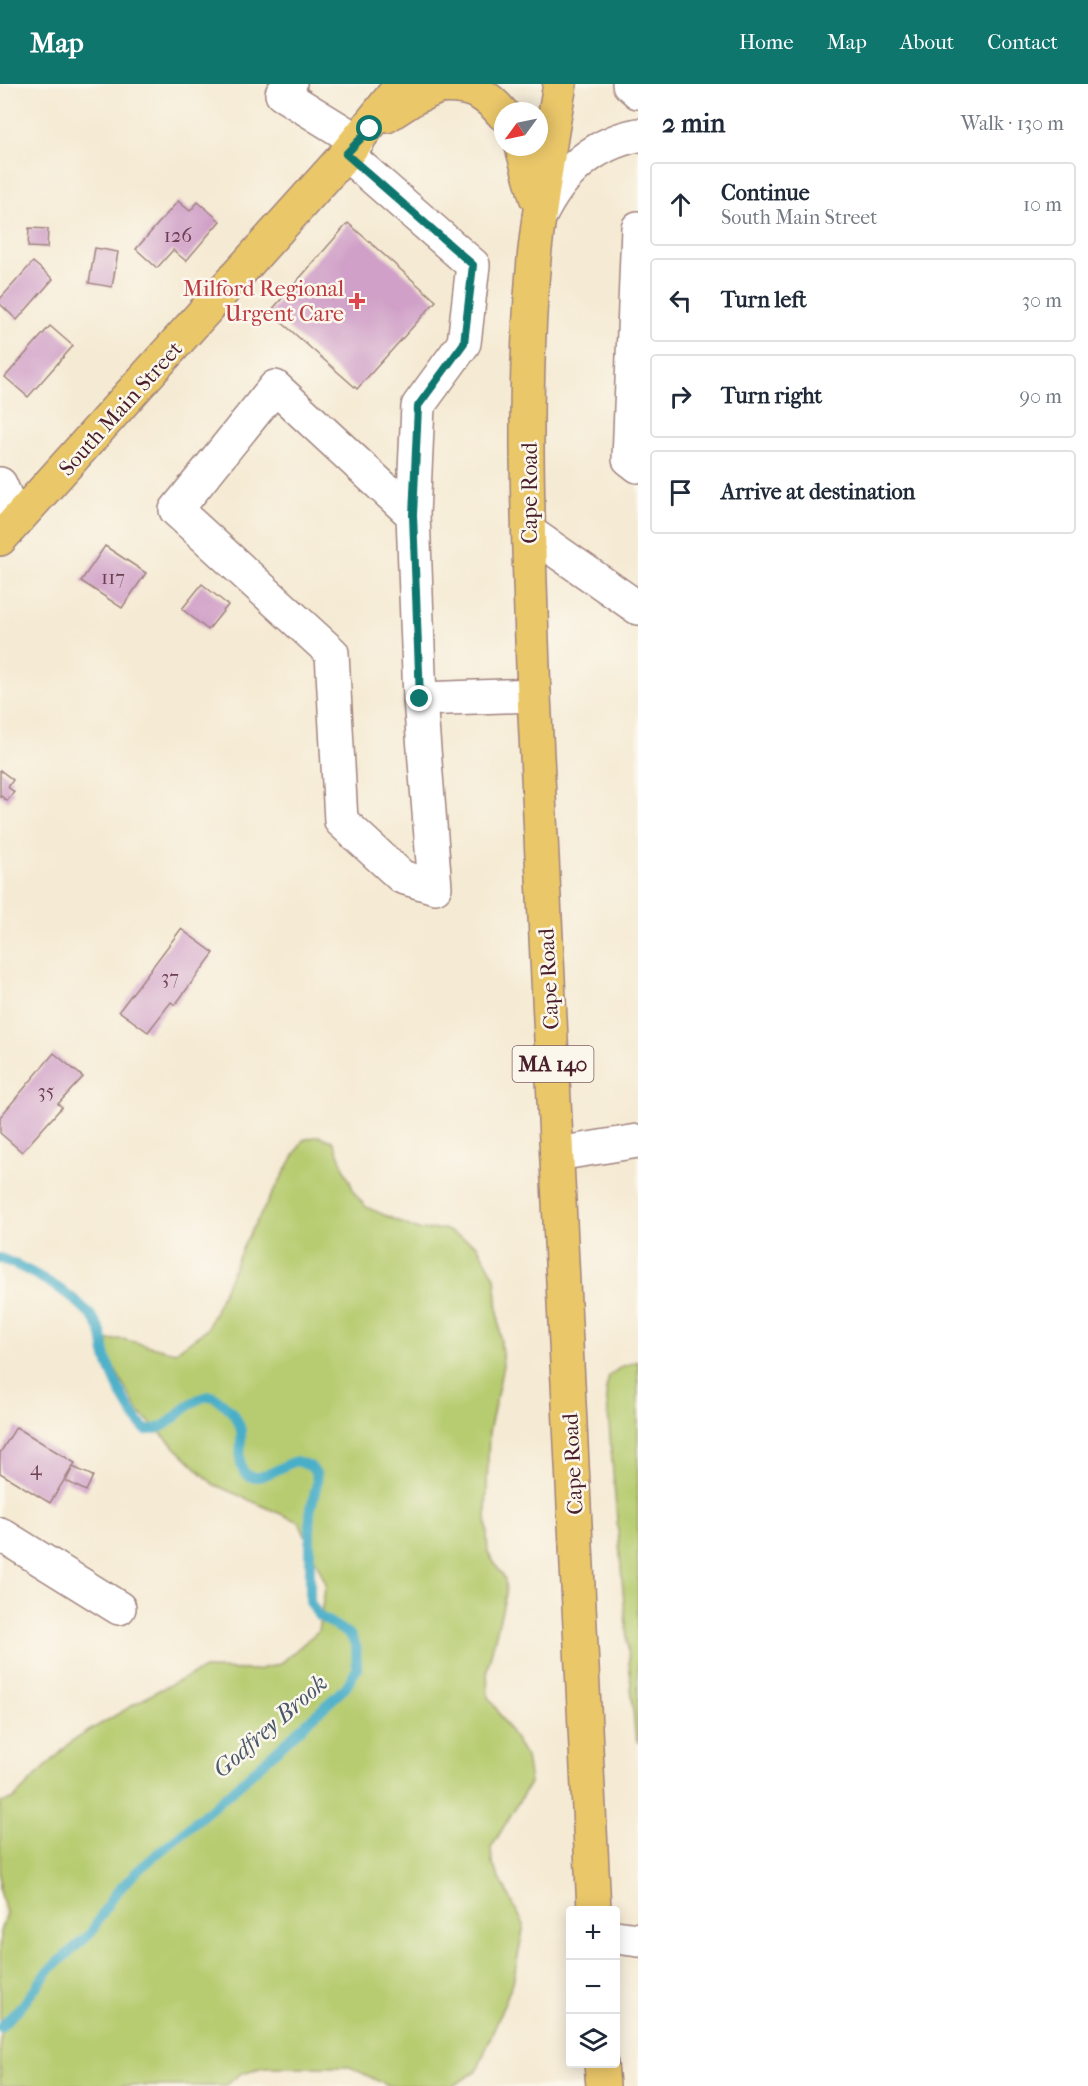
<!DOCTYPE html>
<meta charset="utf-8">
<style>
body{margin:0;font-family:"IM FELL French Canon",serif;background:#f6f6f7;color:#1f2937}
.controls{position:absolute;right:18px;bottom:18px;display:grid;overflow:hidden;border-radius:6px;box-shadow:0 3px 15px #0003}
.controls button{width:54px;height:54px;display:grid;place-items:center;padding:0;border:0;border-bottom:2px solid #e0e1e3;background:#fff;color:#1f2937;font:30px sans-serif}
.compass{position:absolute;left:494px;top:18px;width:54px;height:54px;border-radius:50%;background:#fff;box-shadow:0 3px 15px #0003;rotate:237deg}
.stop{position:absolute;width:18px;height:18px;margin:-14px;border:4px solid #0f766e;border-radius:50%;background:#fff}
.stop.end{background:#0f766e;border-color:#fff;box-shadow:0 2px 6px #0008}
.list{margin:0;padding:0;list-style:none}
h2{display:flex;justify-content:space-between;align-items:center;height:78px;margin:0;padding:0 24px;font-size:26px}
h2 small{font-size:20px;font-weight:400;color:#747a83}
.list li{display:grid;grid-template-columns:39px 1fr auto;gap:18px;align-items:center;box-sizing:border-box;height:84px;margin:0 12px 12px;padding:0 12px;border:2px solid #e0e1e3;border-radius:6px}
.list b{display:block;font-size:22px;white-space:nowrap}
.list p{margin:0;font-size:20px;white-space:nowrap;color:#747a83}
.list em{font-size:20px;font-style:normal;color:#747a83}
.icon{flex:none;width:33px;height:33px;fill:none;stroke:currentColor;stroke-width:2;stroke-linecap:round;stroke-linejoin:round}
.map{position:relative;flex:none;width:638px;height:2002px;overflow:hidden}
header{display:flex;align-items:center;gap:36px;box-sizing:border-box;height:84px;padding:0 30px;background:#0f766e;color:#fff}
header strong{font-size:28px}
nav{display:flex;gap:33px;margin-inline-start:auto;font-size:21px}
main{display:flex}
aside{flex:1;background:#fff}
.map>svg:first-child{display:block}
.green{fill:#b7cc71;stroke:#80764e;stroke-width:1.5}
.lines{fill:none;stroke-linecap:round;stroke-linejoin:round}
.stream{stroke:#48aec8;stroke-width:10}
.building{fill:#d0a0c8}
.minor-casing{stroke:#a0847f;stroke-width:36}
.major-casing{stroke:#a0847f;stroke-width:36}
.minor{stroke:#fff;stroke-width:33}
.major{stroke:#eac769;stroke-width:33}
.route{stroke:#0f766e;stroke-width:8}
.health-dot{fill:#e0444e;stroke:#fbf7ec;stroke-width:2}
.labels{text-anchor:middle;stroke-width:5;stroke-linejoin:round;paint-order:stroke}
.number-label{font-size:20px;fill:#6c3f52}
.shield{fill:#fbf7ec;stroke:#7f6065;stroke-width:1.5}
.shield-label{font-size:21px;font-weight:bold;fill:#4a1f2b}
.health-label{font-size:22px;fill:#be3a42;stroke:#fbf7ec;text-anchor:end}
.street-label{font-size:22px;fill:#4a1f2b;stroke:#fbf7ec}
.water-label{font-size:24px;font-style:italic;fill:#49586a;stroke:#fbf7ec}
</style>
<header>
<strong>Map</strong>
<nav><a>Home</a><a>Map</a><a>About</a><a>Contact</a></nav>
</header>
<main>
<div class="map">
<svg width="638" height="2002" viewBox="0 0 638 2002">
<rect width="100%" height="100%" fill="#fbf7ec"/>
<filter id="ink" filterUnits="userSpaceOnUse"><feTurbulence type="fractalNoise" baseFrequency=".0167" numOctaves="2"/><feDisplacementMap in="SourceGraphic" scale="12" xChannelSelector="R" yChannelSelector="G"/><feConvolveMatrix kernelMatrix="1 2 1 2 8 2 1 2 1" color-interpolation-filters="sRGB"/></filter>
<filter id="wash" filterUnits="userSpaceOnUse"><feTurbulence type="fractalNoise" baseFrequency=".008" numOctaves="4" result="noise"/><feDisplacementMap in="SourceGraphic" scale="24" xChannelSelector="R" yChannelSelector="G"/><feGaussianBlur stdDeviation="1.35" result="paint"/><feColorMatrix in="noise" values="0 0 0 0 0 0 0 0 0 0 0 0 0 0 0 0 0 1.4 0 .05"/><feComposite in="paint" operator="in"/></filter>
<g filter="url(#wash)">
<rect width="100%" height="100%" fill="#f5ead3"/>
<g class="green">
<path d="M318,1052l15,5 22,53 11,13 52,23 26,-1 33,16 18,32 8,89 -14,66 -3,81 2,40 17,26 1,15 -19,76 1,25 38,62 4,26 -39,65 1,15 32,62 -11,57 -36,89 -24,15h-65l-38,-19h-86l-22,6 -18,13h-224v-154l6,-19 -6,-23v-87l12,-3 61,-60 86,-50 45,-21 52,1 24,-6 38,-33 8,-47 -27,-62 -86,-38 -74,-72 -31,-55v-17l14,-1 53,13 32,-23 38,-87 58,-102z"/>
<path d="M638,1277v382l-3,-10 -29,-344 3,-13 12,-9z"/>
</g>
<g class="lines">
<path class="stream" d="M0,1174c30,12 87,41 100,72 4,8 3,15 5,23 4,19 26,64 41,77 28,1 38,-33 66,-34 12,7 27,20 29,35 2,13 -9,48 16,46 13,-1 26,-12 39,-16l14,5 6,7 1,10 -7,29v90l8,13 32,20 6,11 1,23 -11,18 -107,98 -103,87 -23,24 -23,38 -41,36 -25,33 -24,25"/>
</g>
<g id="blocks">
<g class="building">
<path d="M178,117l12,10 8,-9 22,19 -34,40 -13,-11 -16,18 -21,-19z"/>
<path d="M348,139l88,78 -79,88 -87,-77z"/>
<path d="M29,144l19,1 -1,19 -19,-1z"/>
<path d="M95,164l23,4 -6,35 -23,-4z"/>
<path d="M33,178l20,17 -36,41 -17,-16v-5z"/>
<path d="M50,242l23,20 -45,51 -23,-20z"/>
<path d="M105,462l41,27 -24,35 -41,-27z"/>
<path d="M202,500l26,21 -20,25 -26,-21z"/>
<path d="M0,686l13,10 -5,7 6,5 -7,9 -6,-5 -1,2z"/>
<path d="M181,845l33,24 -39,52 -4,-3 -23,30 -29,-21z"/>
<path d="M54,969l29,24 -25,27 4,3 -40,45 -22,-19v-16z"/>
<path d="M16,1343l59,36 -25,40 -50,-30v-20z"/>
<path d="M73,1383l20,9 -7,15 -20,-10z"/>
</g>
</g>
</g>
<g filter="url(#ink)">
<use href="#blocks" fill-opacity="0" stroke="#a0847f" stroke-width="1.5"/>
<g class="lines">
<defs>
<g id="minor">
<path d="M290,0l-8,10 76,47"/>
<path d="M629,0l9,8"/>
<path d="M346,70l127,111 -9,78 -46,63 -5,109 7,184 15,188 -33,-10 -61,-56 -9,-168 -156,-143 99,-123 138,128"/>
<path d="M539,134c20,-42 52,-74 99,-83"/>
<path d="M638,144l-9,231 9,7"/>
<path d="M0,400l16,37"/>
<path d="M529,448l109,76"/>
<path d="M420,615l114,-4"/>
<path d="M557,1070l81,-13"/>
<path d="M0,1450l119,74"/>
<path d="M616,1853l22,3"/>
</g>
<g id="major">
<path d="M560,0c-10,58 -20,116 -26,175 -13,143 -5,292 0,436l60,1215"/>
<path d="M436,3c30,-3 48,4 67,27"/>
<path d="M386,32l28,-18 31,-14"/>
<path d="M522,63l14,50"/>
<path d="M0,455l346,-385 56,-70"/>
<path d="M601,1980l2,22"/>
</g>
</defs>
<use href="#minor" class="minor-casing"/>
<use href="#major" class="major-casing"/>
<use href="#minor" class="minor"/>
<use href="#major" class="major"/>
</g>
</g>
<g class="lines" filter="url(#ink)">
<path class="route" d="M370,45l-24,25 127,111 -9,78 -46,63 -5,109 7,184"/>
</g>
<path class="health-dot" d="M354 208h6v6h6v6h-6v6h-6v-6h-6v-6h6z"/>
<g class="labels">
<g class="number-label">
<text x="178" y="158">126</text>
<text x="113" y="500">117</text>
<text x="170" y="900">37</text>
<text x="46" y="1014">35</text>
<text x="36" y="1391">4</text>
</g>
<rect class="shield" x="512.5" y="962" width="81" height="36" rx="4.5"/>
<g class="shield-label">
<text x="553" y="987">MA 140</text>
</g>
<g class="health-label">
<text x="344" y="212">Milford Regional<tspan x="344" dy="25">Urgent Care</tspan></text>
</g>
<g class="street-label">
<text transform="translate(120 324) rotate(-48)" y="8">South Main Street</text>
<text transform="translate(529 409) rotate(-90)" y="8">Cape Road</text>
<text transform="translate(548 895) rotate(-93)" y="8">Cape Road</text>
<text transform="translate(572 1380) rotate(-93)" y="8">Cape Road</text>
</g>
<g class="water-label">
<text transform="translate(270 1642) rotate(-41)" y="8">Godfrey Brook</text>
</g>
</g>
</svg>
<div class="controls">
<button>+</button>
<button>−</button>
<button><svg class="icon" aria-label="layers" viewBox="0 0 24 24"><path d="M12 4l9 5-9 5-9-5zM3 14l9 5 9-5"/></svg></button>
</div>
<svg class="compass" viewBox="-18 -18 36 36"><path d="M0-13l5 13h-10z" fill="#e53935"/><path d="M0 13l5-13h-10z" fill="#747a83"/></svg>
<div class="stop" style="left:370px;top:45px"></div>
<div class="stop end" style="left:420px;top:615px"></div>
</div>
<aside>
<h2>2 min<small>Walk · 130 m</small></h2>
<ul class="list">
<li><svg class="icon" aria-label="ahead" viewBox="0 0 24 24"><path d="M12 20V5M6 11l6-6 6 6"/></svg><div><b>Continue</b><p>South Main Street</p></div><em>10 m</em></li>
<li><svg class="icon" aria-label="left" viewBox="0 0 24 24"><path d="M17 20v-9H6M10 6l-5 5 5 5"/></svg><div><b>Turn left</b></div><em>30 m</em></li>
<li><svg class="icon" aria-label="right" viewBox="0 0 24 24"><path d="M7 20v-9h11M14 6l5 5-5 5"/></svg><div><b>Turn right</b></div><em>90 m</em></li>
<li><svg class="icon" aria-label="arrive" viewBox="0 0 24 24"><path d="M6 21V4h12l-3 4 3 4H6"/></svg><div><b>Arrive at destination</b></div></li>
</ul>
</aside>
</main>
